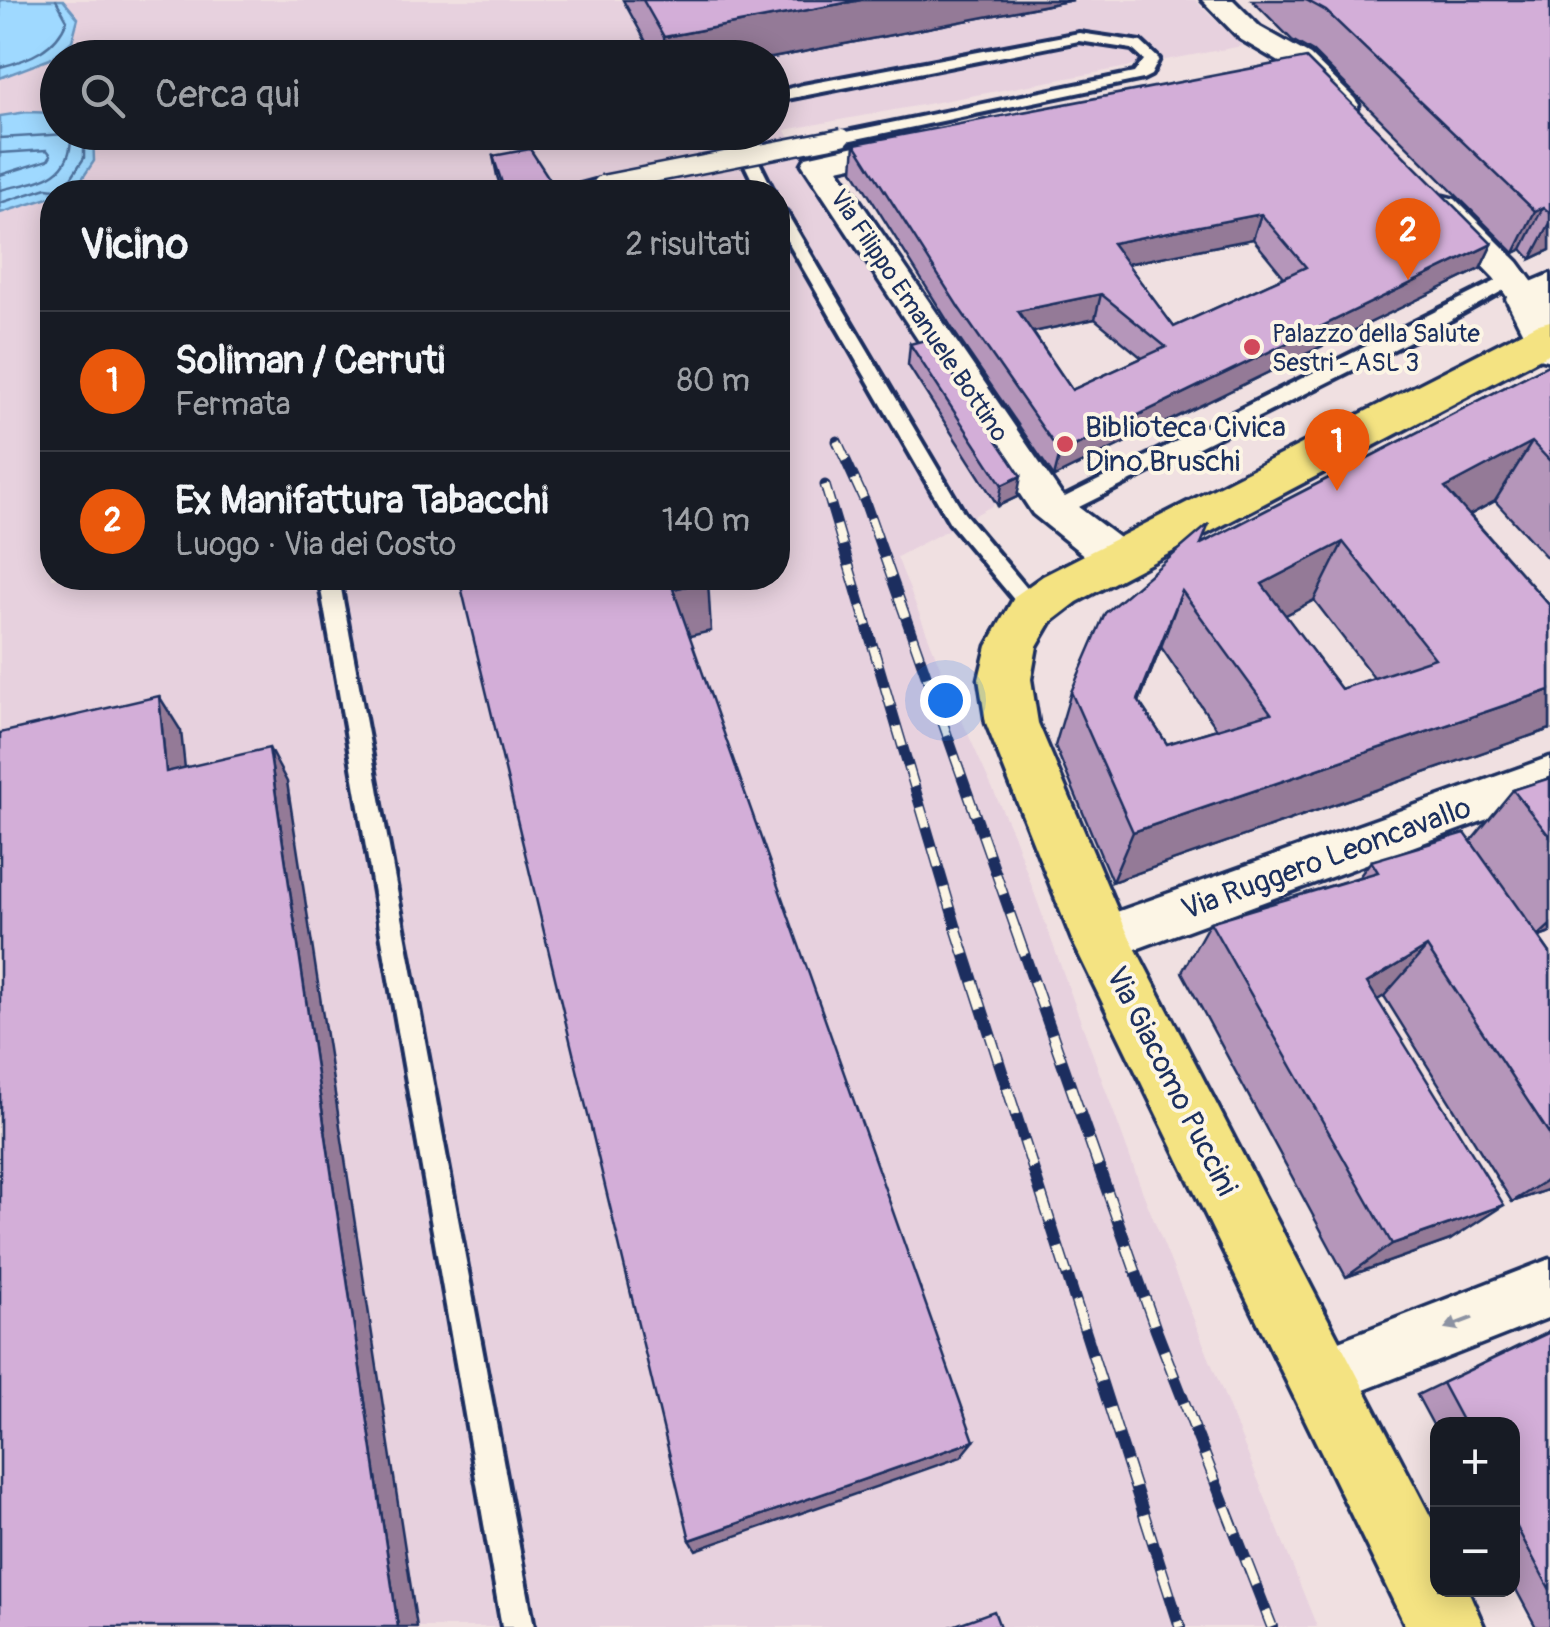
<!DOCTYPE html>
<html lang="it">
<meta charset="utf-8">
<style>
body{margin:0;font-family:Pangolin,sans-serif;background:#242831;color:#f1f3f6}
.controls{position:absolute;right:30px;bottom:30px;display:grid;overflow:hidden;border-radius:20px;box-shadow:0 5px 25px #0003}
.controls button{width:90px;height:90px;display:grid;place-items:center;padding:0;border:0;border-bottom:2px solid #363941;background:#171b24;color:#f1f3f6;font:50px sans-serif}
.you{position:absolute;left:945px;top:700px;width:35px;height:35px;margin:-25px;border:8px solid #fff;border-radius:50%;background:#1a73e8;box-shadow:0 0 0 15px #1a73e833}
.badge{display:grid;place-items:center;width:65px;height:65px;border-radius:50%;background:#ea580c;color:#fff;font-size:32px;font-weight:700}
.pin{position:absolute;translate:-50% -82px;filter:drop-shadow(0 2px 5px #0008)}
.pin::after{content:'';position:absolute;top:52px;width:35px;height:30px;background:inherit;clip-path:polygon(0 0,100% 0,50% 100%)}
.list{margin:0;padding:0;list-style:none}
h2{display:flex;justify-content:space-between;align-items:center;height:130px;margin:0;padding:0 40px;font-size:42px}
h2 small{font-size:32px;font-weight:400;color:#9ea1a6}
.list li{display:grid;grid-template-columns:65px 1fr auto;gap:30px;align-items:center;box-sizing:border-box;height:140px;padding:0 40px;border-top:2px solid #363941}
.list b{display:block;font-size:38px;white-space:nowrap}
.list p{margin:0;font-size:32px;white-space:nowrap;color:#9ea1a6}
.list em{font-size:32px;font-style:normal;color:#9ea1a6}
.icon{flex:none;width:55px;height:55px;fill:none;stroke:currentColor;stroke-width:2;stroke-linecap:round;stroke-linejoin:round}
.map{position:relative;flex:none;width:1550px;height:1627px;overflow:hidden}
.search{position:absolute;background:#171b24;box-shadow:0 5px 25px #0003;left:40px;top:40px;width:750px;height:110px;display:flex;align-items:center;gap:25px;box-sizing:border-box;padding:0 35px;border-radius:55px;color:#9ea1a6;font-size:38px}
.panel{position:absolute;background:#171b24;box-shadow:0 5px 25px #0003;left:40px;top:180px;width:750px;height:410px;border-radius:40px}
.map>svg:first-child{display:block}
.built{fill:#e7d1de;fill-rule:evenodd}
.water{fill:#9fd9ff;stroke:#6a95bf;stroke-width:2.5}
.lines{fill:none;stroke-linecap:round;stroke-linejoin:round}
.shore{stroke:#50739e;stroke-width:2.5}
.lane-casing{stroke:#1b2f5e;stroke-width:8}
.street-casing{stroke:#1b2f5e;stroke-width:7}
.secondary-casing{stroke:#1b2f5e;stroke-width:7}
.primary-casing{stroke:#1b2f5e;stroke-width:7}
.lane{fill:#fcf5e5;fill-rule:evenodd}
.street{fill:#fcf5e5;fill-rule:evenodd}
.secondary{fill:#fcf5e5;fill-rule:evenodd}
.primary{fill:#f4e382;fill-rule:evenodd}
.rail-far1-casing{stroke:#1b2f5e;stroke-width:11}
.rail-casing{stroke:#1b2f5e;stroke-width:12}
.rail-far1{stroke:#fcf5e5;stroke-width:8;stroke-dasharray:21;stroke-linecap:butt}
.rail{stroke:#fcf5e5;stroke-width:9;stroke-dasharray:28;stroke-linecap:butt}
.lane-bridge-casing{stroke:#1b2f5e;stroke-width:21;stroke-linecap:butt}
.lane-bridge{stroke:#fcf5e5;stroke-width:16}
.wall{fill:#b596ba;stroke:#1b2f5e;stroke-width:2.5;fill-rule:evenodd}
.shaded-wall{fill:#947a97;stroke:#1b2f5e;stroke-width:2.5}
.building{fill:#d3aed8;stroke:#1b2f5e;stroke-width:2.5;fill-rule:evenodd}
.oneway{fill:#8c92a2}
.poi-dot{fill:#d1495b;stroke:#fcf5e5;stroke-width:4}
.labels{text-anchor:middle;stroke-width:8;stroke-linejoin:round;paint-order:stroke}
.far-street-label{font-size:25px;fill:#1b2f5e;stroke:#fcf5e5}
.far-poi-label{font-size:25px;fill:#1b2f5e;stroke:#fcf5e5;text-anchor:start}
.poi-label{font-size:30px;fill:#1b2f5e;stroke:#fcf5e5;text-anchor:start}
.street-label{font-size:30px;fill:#1b2f5e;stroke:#fcf5e5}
</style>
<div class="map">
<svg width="1550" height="1627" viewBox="0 0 1550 1627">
<rect width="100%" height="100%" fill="#f0e0e1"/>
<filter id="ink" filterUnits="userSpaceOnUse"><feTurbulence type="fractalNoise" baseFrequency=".01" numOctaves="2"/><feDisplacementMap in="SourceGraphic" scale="20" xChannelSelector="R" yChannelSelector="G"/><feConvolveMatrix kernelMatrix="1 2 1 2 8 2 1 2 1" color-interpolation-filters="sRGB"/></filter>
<g filter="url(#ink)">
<path class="built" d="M0,0h1195l47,46 -457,84 244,356 -132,71 58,148 58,129 130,359 174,434h-1317zM58,58h714v74h-714zM52,192h726v386h-726z"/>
<g class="water">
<path d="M0,0h63l15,18 -6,23 -22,18 -50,19z"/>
<path d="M27,112l30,1 1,19 35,1 1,28 -18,27 -24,4v5l-52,16v-97z"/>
</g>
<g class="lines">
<g class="shore">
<path d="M0,67c29,-7 56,-18 67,-47l-11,-20"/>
<path d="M0,138l67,-4 4,3c0,44 -36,44 -71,53"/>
<path d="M0,153l47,-3 4,5 -3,5 -48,15"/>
<path d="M0,203l47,-15 16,2 21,-32v-26"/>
</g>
<defs>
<g id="lane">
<path d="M1079,33l62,9 18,17 -8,16 -8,4 -301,63 -8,-5 3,-3 297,-61 10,-13 -12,-11 -53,-8 -307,61v-9l31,-8z"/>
<path d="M729,132h15l30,60h-16z"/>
<path d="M602,179l6,2v6l-25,5h-29z"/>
<path d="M778,207l8,5 178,301 76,91 3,5 -3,5h-14l-76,-91 -172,-298z"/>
<path d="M1512,273l8,5 -2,4 -80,45 -375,188h-14l-3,-5 3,-5z"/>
<path d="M319,578h20l195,1049h-32z"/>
</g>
<g id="street">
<path d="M1202,0h31l27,27 50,28 44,43 5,7 -5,7h-22l-44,-45 -48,-28z"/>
<path d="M914,133l11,3 5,7 -5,7 -87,19 223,325 70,53 6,11 -6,11 -15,4 -15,-4 -68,-55 -231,-350 4,-7z"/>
<path d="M1443,196l12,3 63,63 27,37 -5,8 -13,3 -13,-3 -20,-29 -63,-65 -5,-7 5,-7z"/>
<path d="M1550,757v39l-449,166 -18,-6 -7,-16 7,-16z"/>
<path d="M1550,1259v58l-229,90 -21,-9 -9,-21 9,-21z"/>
</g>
<path id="secondary" d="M1550,274v87l-15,-4 -29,-58 6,-9z"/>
<path id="primary" d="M1550,321v32l-473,249 -26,20 -14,24 -6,33 7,44 88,207 312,601v59h30l16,37h-78l-334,-687 -86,-217 -7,-44 8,-33 28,-50 28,-20 492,-251z"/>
</defs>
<use href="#lane" class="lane-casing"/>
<use href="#street" class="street-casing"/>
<use href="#secondary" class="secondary-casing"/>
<use href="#primary" class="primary-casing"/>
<use href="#lane" class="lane"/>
<use href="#street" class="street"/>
<use href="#secondary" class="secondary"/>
<use href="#primary" class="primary"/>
<defs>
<g id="rail-far1">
<path d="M837,441l28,61 151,428"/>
<path d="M825,485l132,445"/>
</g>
<g id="rail">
<path d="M956,928l224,699"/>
<path d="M1015,928l141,402 116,297"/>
</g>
</defs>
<use href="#rail-far1" class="rail-far1-casing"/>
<use href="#rail" class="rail-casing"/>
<use href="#rail-far1" class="rail-far1"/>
<use href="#rail" class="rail"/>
<defs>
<path id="lane-bridge" d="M602,184l240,-47"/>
</defs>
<use href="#lane-bridge" class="lane-bridge-casing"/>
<use href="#lane-bridge" class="lane-bridge"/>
</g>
<g class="wall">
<path d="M623,0h450l-301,58h-117z"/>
<path d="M1252,0h298v250l-19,9 -9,-10 -8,4 -201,-201 -21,-12z"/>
<path d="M855,144l637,100 -12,25 -426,208 -99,-144 -102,-163zM1253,239l31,38 -110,50 -47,-63zM1095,319l47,39 -70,32 -39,-58z"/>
<path d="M493,156l65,36h-56l-5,-16z"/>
<path d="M910,344l107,153 -19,9 -90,-141z"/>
<path d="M1550,364v197l-55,-60 -25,14 80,91v123l-438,153 -57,-136 16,-54 131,-149zM1314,600l60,78 -33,11 -56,-74zM1161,647l56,82 -50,15 -28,-42z"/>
<path d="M778,489l3,17v19l-3,-4z"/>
<path d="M1550,778v155l-11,4 11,16v236l-38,13 -128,-206 -7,4 73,240 -104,37 -164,-305 28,-50 149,-45 12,-16 100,-20 42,-51z"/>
<path d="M1550,1331v296h-14l-24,-45v-158h-74v10l-21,-39z"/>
</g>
<g class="shaded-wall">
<path d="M861,0h212l-301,58h-106l-2,-21z"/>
<path d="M1543,207l-21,42 -8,4 21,-42z"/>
<path d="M1261,214l-8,25 -147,29 6,-25z"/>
<path d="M1550,223v27l-19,9z"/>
<path d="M1492,244l-12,25 -426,208 6,-24z"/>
<path d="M1101,294l-6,25 -81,17 4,-25z"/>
<path d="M1532,442l-37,59 -83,45 33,-58z"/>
<path d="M1021,476l-4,21 -19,9 4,-21z"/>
<path d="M1343,542l-29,58 -77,41 25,-57z"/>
<path d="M708,581l3,50 -33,8 -5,-50z"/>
<path d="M1182,591l-21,56 -43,106 20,-53z"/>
<path d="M1550,690v39l-438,153 21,-50z"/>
<path d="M159,696l22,35 8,75 -23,-34z"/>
<path d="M269,748l18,34 130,845h-19z"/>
<path d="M1550,925v8l-14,5z"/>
<path d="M1427,947l-43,49 -57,34 40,-47z"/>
<path d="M1550,1178v11l-38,13z"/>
<path d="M1504,1205l-54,35 -104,37 46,-33z"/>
<path d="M974,1441l-13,16 -265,93 -6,-10z"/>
</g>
<g class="building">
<path d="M643,0h218l-197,37z"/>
<path d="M1306,0h244v213l-7,-6 -8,4 -209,-200z"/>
<path d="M254,53l1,5h-25z"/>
<path d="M1306,58l186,186 -432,209 -101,-145 -104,-164zM1261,214l45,53 -132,60 -62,-84zM1101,294l65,53 -94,43 -54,-79z"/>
<path d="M530,149l28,43h-53l-12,-36z"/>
<path d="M367,178l11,14h-34z"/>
<path d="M659,184l4,8h-49z"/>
<path d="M929,339l92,137 -19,9 -92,-141z"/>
<path d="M1550,364v97l-18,-19 -87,46 105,118v84l-417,142 -62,-140 34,-79 104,-89 -8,20zM1343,542l92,116 -94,31 -79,-105zM1182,591l89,122 -104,31 -29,-44z"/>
<path d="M459,578h248l1,3 -35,8 301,852 -284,99z"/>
<path d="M159,696l7,76 103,-24 129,879h-398v-894z"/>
<path d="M1550,778v59l-37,-47z"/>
<path d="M1465,833l85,120v182l-123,-188 -60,36 137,222 -112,39 -182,-322 168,-50 -7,-11z"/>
<path d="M1550,1332v258l-38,-72v-94h-48l-22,-41z"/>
<path d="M994,1611l6,16h-50z"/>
</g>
<defs><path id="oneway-solid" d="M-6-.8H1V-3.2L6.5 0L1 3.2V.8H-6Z" transform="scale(2.5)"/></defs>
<use class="oneway" href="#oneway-solid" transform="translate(1459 1323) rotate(159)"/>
</g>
<g class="poi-dot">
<circle cx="1252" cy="347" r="10"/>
<circle cx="1065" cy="444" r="10"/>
</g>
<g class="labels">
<g class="far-street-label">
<text transform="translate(920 315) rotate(56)" y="9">Via Filippo Emanuele Bottino</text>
</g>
<g class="far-poi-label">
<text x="1272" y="342">Palazzo della Salute<tspan x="1272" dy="29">Sestri - ASL 3</tspan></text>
</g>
<g class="poi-label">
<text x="1085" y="437">Biblioteca Civica<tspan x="1085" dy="34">Dino Bruschi</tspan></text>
</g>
<g class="street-label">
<text transform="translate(1326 858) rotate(-20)" y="10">Via Ruggero Leoncavallo</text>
<text transform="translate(1172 1081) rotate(63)" y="10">Via Giacomo Puccini</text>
</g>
</g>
</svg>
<div class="controls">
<button>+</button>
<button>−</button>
</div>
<div class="you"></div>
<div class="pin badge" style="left:1337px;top:491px">1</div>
<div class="pin badge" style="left:1408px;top:280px">2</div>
<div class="search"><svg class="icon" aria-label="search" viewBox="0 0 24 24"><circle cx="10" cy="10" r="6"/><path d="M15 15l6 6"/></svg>Cerca qui</div>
<section class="panel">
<h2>Vicino<small>2 risultati</small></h2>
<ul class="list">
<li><span class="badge">1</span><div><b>Soliman / Cerruti</b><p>Fermata</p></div><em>80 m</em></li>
<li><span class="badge">2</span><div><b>Ex Manifattura Tabacchi</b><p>Luogo · Via dei Costo</p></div><em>140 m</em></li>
</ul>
</section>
</div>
